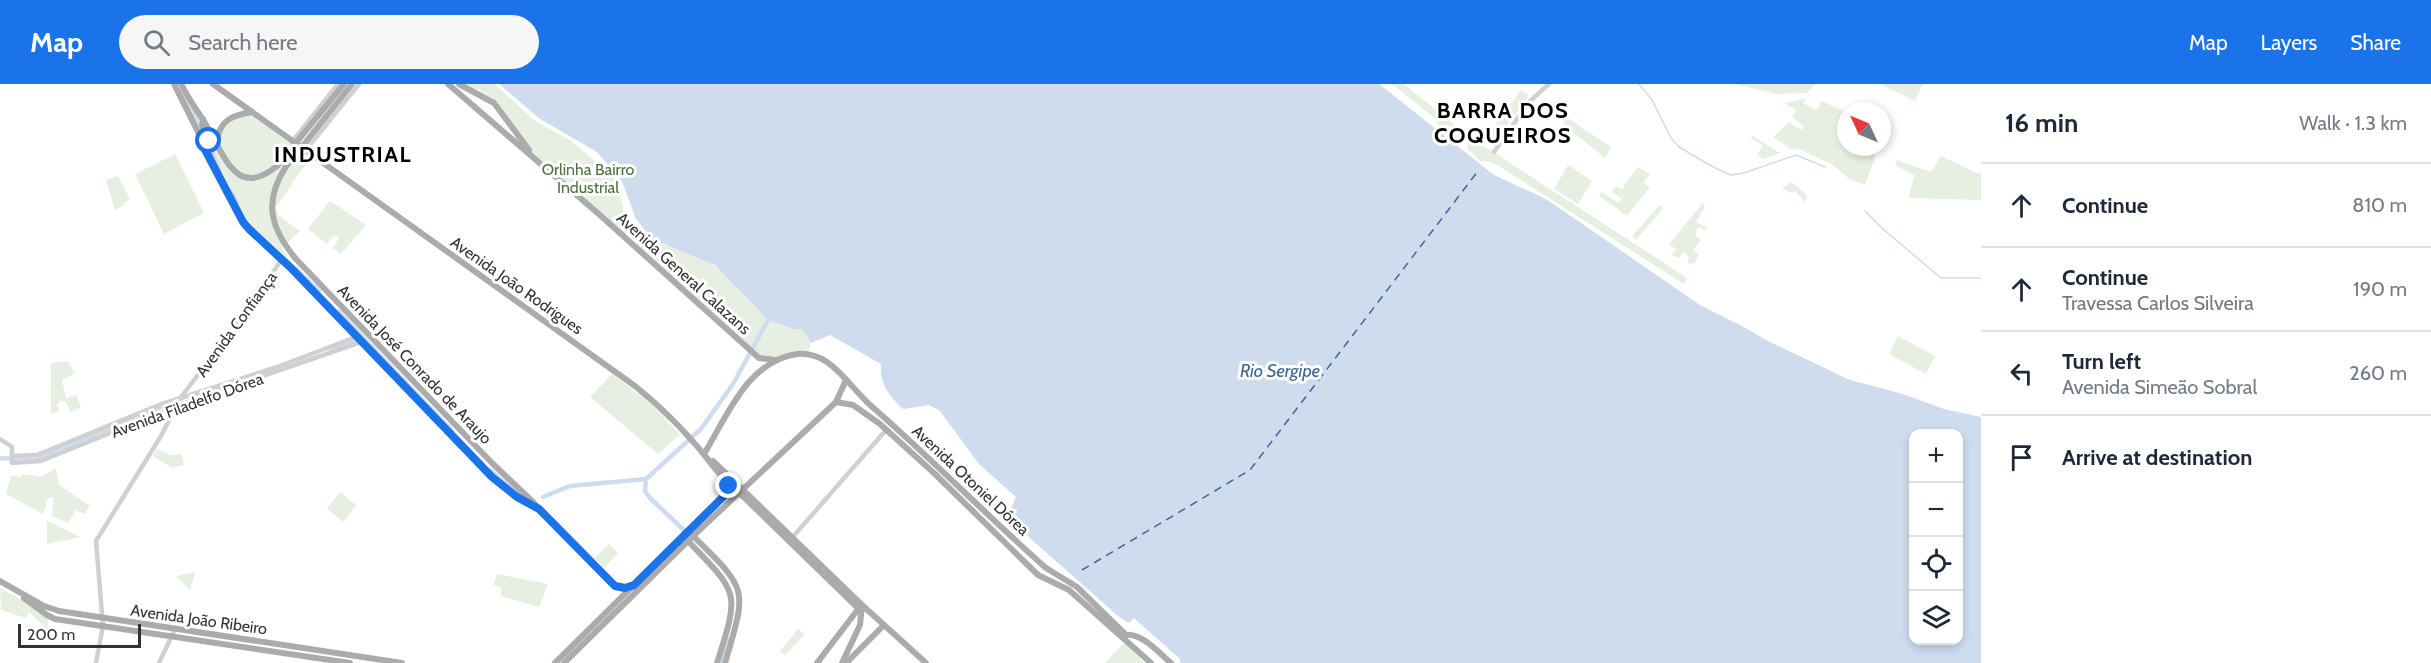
<!DOCTYPE html>
<meta charset="utf-8">
<style>
body{margin:0;font-family:Cabin,sans-serif;background:#f6f6f7;color:#1f2937}
.controls{position:absolute;right:18px;bottom:18px;display:grid;overflow:hidden;border-radius:12px;box-shadow:0 3px 9px #0003}
.controls button{width:54px;height:54px;display:grid;place-items:center;padding:0;border:0;border-bottom:2px solid #e0e1e3;background:#fff;color:#1f2937;font:30px sans-serif}
.compass{position:absolute;left:1837px;top:18px;width:54px;height:54px;border-radius:50%;background:#fff;box-shadow:0 3px 9px #0003;rotate:314deg}
.scale{position:absolute;left:18px;bottom:15px;width:123px;box-sizing:border-box;padding-left:6px;border:3px solid #333;border-top:0;font-size:16px;line-height:21px;white-space:nowrap;color:#333;-webkit-text-stroke:4px #fff;paint-order:stroke}
.stop{position:absolute;width:18px;height:18px;margin:-14px;border:4px solid #1a73e8;border-radius:50%;background:#fff}
.stop.end{background:#1a73e8;border-color:#fff;box-shadow:0 2px 6px #0008}
.list{margin:0;padding:0;list-style:none}
h2{display:flex;justify-content:space-between;align-items:center;height:78px;margin:0;padding:0 24px;font-size:26px}
h2 small{font-size:20px;font-weight:400;color:#747a83}
.list li{display:grid;grid-template-columns:39px 1fr auto;gap:18px;align-items:center;box-sizing:border-box;height:84px;padding:0 24px;border-top:2px solid #e0e1e3}
.list b{display:block;font-size:22px;white-space:nowrap}
.list p{margin:0;font-size:20px;white-space:nowrap;color:#747a83}
.list em{font-size:20px;font-style:normal;color:#747a83}
.icon{flex:none;width:33px;height:33px;fill:none;stroke:currentColor;stroke-width:2;stroke-linecap:round;stroke-linejoin:round}
.map{position:relative;flex:none;width:1981px;height:579px;overflow:hidden}
header{display:flex;align-items:center;gap:36px;box-sizing:border-box;height:84px;padding:0 30px;background:#1a73e8;color:#fff}
header strong{font-size:28px}
nav{display:flex;gap:33px;margin-inline-start:auto;font-size:21px}
.search{width:420px;height:54px;background:#f6f6f7;display:flex;align-items:center;gap:15px;box-sizing:border-box;padding:0 21px;border-radius:33px;color:#747a83;font-size:22px}
main{display:flex}
aside{flex:1;background:#fff}
.map>svg:first-child{display:block}
.green{fill:#e6efe1}
.water{fill:#cedcee;fill-rule:evenodd}
.lines{fill:none;stroke-linecap:round;stroke-linejoin:round}
.stream{stroke:#cedcee;stroke-width:1.5}
.canal{stroke:#cedcee;stroke-width:4.5}
.ferry{stroke:#3f6597;stroke-width:1.5;stroke-dasharray:8 6;stroke-linecap:butt}
.minor{stroke:#d0d0d0;stroke-width:4.5}
.major{stroke:#ababab;stroke-width:6}
.major-bridge{stroke:#ababab;stroke-width:6}
.route{stroke:#1a73e8;stroke-width:8}
.labels{text-anchor:middle;stroke-width:6;stroke-linejoin:round;paint-order:stroke}
.park-label{font-size:16px;fill:#4d703f;stroke:#fff}
.street-label{font-size:16px;fill:#333;stroke:#fff}
.water-label{font-size:18px;font-style:italic;fill:#3f6597;stroke:#fff}
.district-label{font-size:22px;font-weight:bold;letter-spacing:1.5px;fill:#000;stroke:#fff}
</style>
<header>
<strong>Map</strong>
<div class="search"><svg class="icon" aria-label="search" viewBox="0 0 24 24"><circle cx="10" cy="10" r="6"/><path d="M15 15l6 6"/></svg>Search here</div>
<nav><a>Map</a><a>Layers</a><a>Share</a></nav>
</header>
<main>
<div class="map">
<svg width="1981" height="579" viewBox="0 0 1981 579">
<rect width="100%" height="100%" fill="#fff"/>
<g class="green">
<path d="M462,0h33l40,37 35,19 47,40 11,51 -3,3 -97,-85 -32,-48 -15,-10z"/>
<path d="M1386,0h18l60,49 223,145 -3,6 -192,-122 -12,-1 -13,-13 2,-6 -20,-17 -10,1 -3,-7 -43,-34z"/>
<path d="M1734,0h82l-9,9 -30,1z"/>
<path d="M1884,0h39l-8,17 -31,-15z"/>
<path d="M1521,6l8,6 -37,50 -8,-6z"/>
<path d="M1806,15l-3,4 13,7 6,-9 24,11 -2,30 2,5h11l19,7 -11,31 -17,-7 -15,-13 -34,-16 -7,1 -19,-13 16,-15 12,8 3,-3 -12,-10 4,-7 -12,-7z"/>
<path d="M251,31l59,43 -34,49 2,8 22,16 -18,17 5,7 -1,2 -40,-35 -40,-83 5,-2 4,6c8,-17 17,-26 36,-28z"/>
<path d="M1566,33l45,30 -6,11 -42,-34z"/>
<path d="M1753,52l27,17 -18,6 -4,-5 5,-9 -13,-7z"/>
<path d="M175,70l29,59 -40,21 -29,-60z"/>
<path d="M1941,72l38,18 2,-2v28l-72,-2 5,-23 -19,-10 2,-5 34,12z"/>
<path d="M1568,81l24,16 -14,23 -24,-15z"/>
<path d="M1638,83l12,7 -7,9 7,4 -23,29 -28,-20 2,-4 18,11 3,-4 -10,-7 4,-6 6,3z"/>
<path d="M118,92l12,23 -6,4v2l-9,5 -9,-30z"/>
<path d="M1791,98l15,12v9l-11,-12 -3,2 -10,-4z"/>
<path d="M330,117l36,24 -25,29 -8,-6 6,-10 -5,-3 -7,9 -19,-15z"/>
<path d="M1703,119l2,4 -9,15 11,6 -2,3 -6,-4 -4,5 1,4 5,4 -8,10 6,5 -4,7 -4,2 -4,-2 2,-5 -5,-5 -6,6 -6,-3 4,-6 -7,-5z"/>
<path d="M1660,121l3,4 -27,31 -4,-4z"/>
<path d="M638,153c16,3 65,20 77,29 31,23 44,62 87,63l9,14 -3,11 -45,6 -126,-112z"/>
<path d="M1898,252l37,20 -9,18 -37,-20z"/>
<path d="M68,277l7,13 -13,6 4,18 10,-3 5,12 -10,5 -6,-11h-5l-3,4 2,6 -8,3v-51z"/>
<path d="M612,290l38,29 30,32 -22,19 -68,-57z"/>
<path d="M157,365l13,6 12,-1 2,11 -12,3 -19,-12z"/>
<path d="M56,384l3,17 31,21 -6,8 -8,-4 -8,13 -16,-7 2,-19 -6,1 -5,16 -37,-20 5,-18 10,1 1,-3 18,3z"/>
<path d="M340,408l16,13 -13,17 -16,-14z"/>
<path d="M47,437l34,16 -34,7z"/>
<path d="M609,460l9,9 -14,15 -10,-10z"/>
<path d="M190,489h5l-5,17 -14,-14z"/>
<path d="M497,490l51,10 -9,23 -38,-11v-8l-7,-3z"/>
<path d="M0,504l27,15 21,16v11l-19,-18 -3,6 -25,-8z"/>
<path d="M798,545l7,5 -20,21 -5,-4z"/>
<path d="M1125,559l20,20h-40l18,-19z"/>
</g>
<path class="water" d="M499,0h880l115,91 52,24 154,106 42,21 26,15 82,39 53,14 41,15 37,8v246h-801v-4l-46,-41 -5,5 -11,-7 -105,-93 -4,-10 7,-16 -37,-33 -39,-53 -11,-6 -26,4c-13,-13 -24,-25 -22,-45l-51,-29 -19,8 -9,-14h-8l-26,-9 -53,-55 -63,-26 -16,-20 -14,-38 -25,-29 -57,-33zM1914,350h44v206h-44z"/>
<g class="lines">
<g class="stream">
<path d="M1639,0l13,16 19,38 8,9 34,20 18,8 13,-2 52,-18 29,12"/>
<path d="M1865,127l18,18 58,49h40"/>
</g>
<g class="canal">
<path d="M182,8l22,44"/>
<path d="M211,65l8,20"/>
<path d="M231,108l6,11"/>
<path d="M296,185l23,22"/>
<path d="M339,228l113,119"/>
<path d="M331,265l29,-11"/>
<path d="M190,313l69,-22"/>
<path d="M0,374l36,2 137,-58"/>
<path d="M491,387l30,25"/>
<path d="M646,395l-1,12 5,7 38,36"/>
<path d="M543,413l27,-11 76,-7 55,-50 32,-45 35,-64"/>
<path d="M721,579l8,-23"/>
</g>
<path class="ferry" d="M1082,486l168,-100 228,-299"/>
<g class="minor">
<path d="M292,58l46,-58"/>
<path d="M305,67l54,-67"/>
<path d="M1494,68l35,-50 20,-18"/>
<path d="M0,355l12,8v16l29,-2 136,-55 184,-64"/>
<path d="M12,372l25,-1 122,-50 118,-38 79,-30"/>
<path d="M791,455l95,-109"/>
<path d="M96,579l7,-37 -7,-85 65,-105 20,-39 44,-57 57,-81"/>
<path d="M159,579l16,-34"/>
</g>
<g class="major">
<path d="M174,0l69,138 48,46 205,213 21,16 19,11"/>
<path d="M181,0c8,16 18,29 27,44 17,29 29,71 69,38"/>
<path d="M213,0l422,302c31,25 58,53 82,85l142,138"/>
<path d="M448,0l153,132 158,142 16,2"/>
<path d="M459,0l35,19 35,47"/>
<path d="M203,35l-1,6 7,16 -6,5"/>
<path d="M217,58c2,-22 16,-27 35,-30"/>
<path d="M285,84c-22,35 -14,61 11,91l196,204 42,40 81,84h18"/>
<path d="M836,318l17,3 27,19 55,50 103,101 31,15 82,73"/>
<path d="M704,370c23,-37 43,-93 93,-100 11,-1 21,2 30,8 16,11 28,29 42,42 61,53 117,111 177,164l31,19 49,48c15,-3 34,19 45,28"/>
<path d="M713,377l149,144 64,58"/>
<path d="M693,452c56,55 54,52 32,127"/>
<path d="M688,457c51,53 52,50 29,122"/>
<path d="M0,497l44,25 15,5 343,52"/>
<path d="M24,514l23,17 8,4 295,44"/>
<path d="M555,579l170,-168 3,-5v-7"/>
<path d="M564,579l128,-126 144,-135 10,-22"/>
<path d="M817,579l42,-55"/>
<path d="M842,579l18,-38 2,-19"/>
<path d="M846,579l38,-38"/>
</g>
<g class="major-bridge">
<path d="M277,82l67,-82"/>
<path d="M285,84l67,-84"/>
</g>
</g>
<g class="lines">
<path class="route" d="M209,57l-6,5 40,76 6,7 42,39 201,209 25,20 22,12 76,77 10,2 9,-3 91,-90 4,-9"/>
</g>
<g class="labels">
<g class="park-label">
<text x="588" y="91">Orlinha Bairro<tspan x="588" dy="18">Industrial</tspan></text>
</g>
<g class="street-label">
<text transform="translate(684 189) rotate(42)" y="6">Avenida General Calazans</text>
<text transform="translate(517 201) rotate(35)" y="6">Avenida João Rodrigues</text>
<text transform="translate(236 240) rotate(-54)" y="6">Avenida Confiança</text>
<text transform="translate(415 280) rotate(46)" y="6">Avenida José Conrado de Araujo</text>
<text transform="translate(187 321) rotate(-20)" y="6">Avenida Filadelfo Dórea</text>
<text transform="translate(971 396) rotate(43)" y="6">Avenida Otoniel Dórea</text>
<text transform="translate(199 535) rotate(8)" y="6">Avenida João Ribeiro</text>
</g>
<g class="water-label">
<text x="1280" y="293">Rio Sergipe</text>
</g>
<g class="district-label">
<text x="1503" y="34">BARRA DOS<tspan x="1503" dy="25">COQUEIROS</tspan></text>
<text x="343" y="78">INDUSTRIAL</text>
</g>
</g>
</svg>
<div class="controls">
<button>+</button>
<button>−</button>
<button><svg class="icon" aria-label="locate" viewBox="0 0 24 24"><circle cx="12" cy="12" r="6"/><path d="M12 2v4M12 18v4M2 12h4M18 12h4"/></svg></button>
<button><svg class="icon" aria-label="layers" viewBox="0 0 24 24"><path d="M12 4l9 5-9 5-9-5zM3 14l9 5 9-5"/></svg></button>
</div>
<svg class="compass" viewBox="-18 -18 36 36"><path d="M0-13l5 13h-10z" fill="#e53935"/><path d="M0 13l5-13h-10z" fill="#747a83"/></svg>
<div class="scale">200 m</div>
<div class="stop" style="left:209px;top:57px"></div>
<div class="stop end" style="left:729px;top:402px"></div>
</div>
<aside>
<h2>16 min<small>Walk · 1.3 km</small></h2>
<ul class="list">
<li><svg class="icon" aria-label="ahead" viewBox="0 0 24 24"><path d="M12 20V5M6 11l6-6 6 6"/></svg><div><b>Continue</b></div><em>810 m</em></li>
<li><svg class="icon" aria-label="ahead" viewBox="0 0 24 24"><path d="M12 20V5M6 11l6-6 6 6"/></svg><div><b>Continue</b><p>Travessa Carlos Silveira</p></div><em>190 m</em></li>
<li><svg class="icon" aria-label="left" viewBox="0 0 24 24"><path d="M17 20v-9H6M10 6l-5 5 5 5"/></svg><div><b>Turn left</b><p>Avenida Simeão Sobral</p></div><em>260 m</em></li>
<li><svg class="icon" aria-label="arrive" viewBox="0 0 24 24"><path d="M6 21V4h12l-3 4 3 4H6"/></svg><div><b>Arrive at destination</b></div></li>
</ul>
</aside>
</main>
